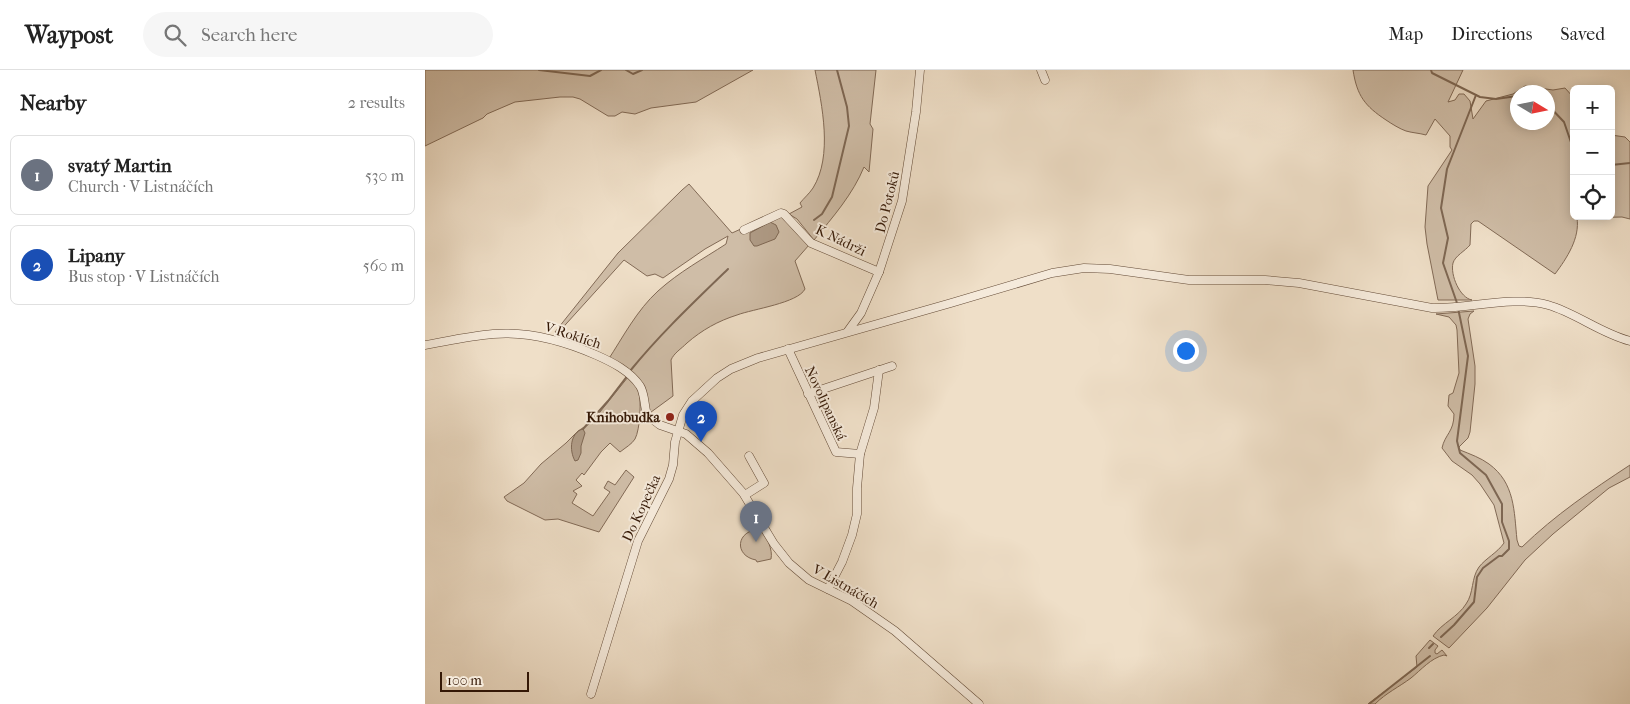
<!DOCTYPE html>
<meta charset="utf-8">
<style>
body{margin:0;font-family:"IM FELL French Canon",serif;background:#f6f6f6;color:#222}
.controls{position:absolute;right:15px;top:15px;display:grid;overflow:hidden;border-radius:8px;box-shadow:0 2px 12px #0003}
.controls button{width:45px;height:45px;display:grid;place-items:center;padding:0;border:0;border-bottom:1px solid #e0e0e0;background:#fff;color:#222;font:25px sans-serif}
.compass{position:absolute;left:1085px;top:15px;width:45px;height:45px;border-radius:50%;background:#fff;box-shadow:0 2px 12px #0003;rotate:100deg}
.scale{position:absolute;left:15px;bottom:12px;width:89px;box-sizing:border-box;padding-left:5px;border:2px solid #341806;border-top:0;font-size:14px;line-height:18px;white-space:nowrap;color:#341806;-webkit-text-stroke:4px #f5eadb;paint-order:stroke}
.you{position:absolute;left:760px;top:280px;width:18px;height:18px;margin:-12px;border:4px solid #fff;border-radius:50%;background:#1a73e8;box-shadow:0 0 0 8px #1a73e833}
.badge{display:grid;place-items:center;width:32px;height:32px;border-radius:50%;background:#1a73e8;color:#fff;font-size:16px;font-weight:700}
.pin{position:absolute;translate:-50% -41px;filter:drop-shadow(0 1px 2px #0008)}
.pin::after{content:'';position:absolute;top:26px;width:18px;height:15px;background:inherit;clip-path:polygon(0 0,100% 0,50% 100%)}
.list{margin:0;padding:0;list-style:none}
h2{display:flex;justify-content:space-between;align-items:center;height:65px;margin:0;padding:0 20px;font-size:21px}
h2 small{font-size:16px;font-weight:400;color:#767676}
.list li{display:grid;grid-template-columns:32px 1fr auto;gap:15px;align-items:center;box-sizing:border-box;height:80px;margin:0 10px 10px;padding:0 10px;border:1px solid #e0e0e0;border-radius:8px}
.list b{display:block;font-size:19px;white-space:nowrap}
.list p{margin:0;font-size:16px;white-space:nowrap;color:#767676}
.list em{font-size:16px;font-style:normal;color:#767676}
.icon{flex:none;width:28px;height:28px;fill:none;stroke:currentColor;stroke-width:2;stroke-linecap:round;stroke-linejoin:round}
.map{position:relative;flex:none;width:1205px;height:634px;overflow:hidden}
header{display:flex;align-items:center;gap:30px;box-sizing:border-box;height:70px;padding:0 25px;background:#fff;border-bottom:1px solid #e0e0e0}
header strong{font-size:24px}
nav{display:flex;gap:28px;margin-inline-start:auto;font-size:18px}
.search{width:350px;height:45px;background:#f6f6f6;display:flex;align-items:center;gap:12px;box-sizing:border-box;padding:0 18px;border-radius:28px;color:#767676;font-size:19px}
main{display:flex}
aside{flex:1;background:#fff}
.map>svg:first-child{display:block}
.green{fill:#cfbda7;stroke:#826a56;fill-rule:evenodd}
.water{fill:#af9b86;stroke:#7e6753}
.lines{fill:none;stroke-linecap:round;stroke-linejoin:round}
.stream{stroke:#7e6753;stroke-width:2}
.minor-casing{stroke:#634a36;stroke-width:9}
.minor{stroke:#f5eadb;stroke-width:8}
.poi-dot{fill:#8f2418;stroke:#f5eadb;stroke-width:2}
.labels{text-anchor:middle;stroke-width:4;stroke-linejoin:round;paint-order:stroke}
.street-label{font-size:14px;fill:#341806;stroke:#f5eadb}
.poi-label{font-size:14px;font-weight:bold;fill:#341806;stroke:#f5eadb;text-anchor:end}
</style>
<header>
<strong>Waypost</strong>
<div class="search"><svg class="icon" aria-label="search" viewBox="0 0 24 24"><circle cx="10" cy="10" r="6"/><path d="M15 15l6 6"/></svg>Search here</div>
<nav><a>Map</a><a>Directions</a><a>Saved</a></nav>
</header>
<main>
<aside>
<h2>Nearby<small>2 results</small></h2>
<ul class="list">
<li><span class="badge" style="background:#6b7280">1</span><div><b>svatý Martin</b><p>Church · V Listnáčích</p></div><em>530 m</em></li>
<li><span class="badge" style="background:#1a4fb4">2</span><div><b>Lipany</b><p>Bus stop · V Listnáčích</p></div><em>560 m</em></li>
</ul>
</aside>
<div class="map">
<svg width="1205" height="634" viewBox="0 0 1205 634">
<rect width="100%" height="100%" fill="#efdfc8"/>
<filter id="stains"><feTurbulence type="fractalNoise" baseFrequency=".004" numOctaves="4"/><feColorMatrix values="0 0 0 0 .2 0 0 0 0 .09 0 0 0 0 .02 0 0 0 .5 -.17"/></filter>
<radialGradient id="worn" r=".72"><stop offset=".6" stop-color="#630" stop-opacity="0"/><stop offset="1" stop-color="#630" stop-opacity=".3"/></radialGradient>
<g class="green">
<path d="M0,0h328l-57,32 -45,6 -16,6 -13,-2 -7,4h-7l-28,-17 -7,-2h-13l-45,5 -28,12 -4,4 -58,28z"/>
<path d="M390,0h61l-6,54 3,5 -4,43 -5,-5c-11,27 -31,50 -50,73l-17,-21 -8,-5 13,-7 -2,-4c4,-5 9,-9 13,-15 20,-32 9,-83 2,-118z"/>
<path d="M928,0h110l-15,32 7,-2 4,-6h5l6,7 3,18 13,-18 27,-7 12,-8 28,4 12,-2 9,10v118h37v-81l14,2 5,5v77l-8,-2 -45,1c3,20 -10,40 -22,56l-77,-53h-4l-3,3 -1,21c-5,6 -15,11 -17,18 -3,12 7,35 19,37h-34l-11,-56 -2,-17 3,-41 24,-36 -2,-3v-11l-15,-17 -9,16c-7,-2 -13,-2 -20,-4 -6,-2 -14,-7 -20,-11 -21,-14 -29,-24 -33,-50zM1092,22h30v30h-30z"/>
<path d="M264,114l43,49 42,-19 8,2 27,29 -14,16 10,28c-7,14 -52,20 -68,26 -19,6 -35,15 -50,28 -6,6 -13,10 -16,17l2,36 -26,19 -7,-29 -32,-26c15,-23 29,-50 50,-69 21,-19 45,-32 68,-47l2,-8 -23,13 -42,29 -8,-4 -8,2 -23,-16 -67,74 -2,-2 63,-79 64,-63z"/>
<path d="M1049,241l-4,3 -2,5 7,47v18l-5,48 -2,6 -9,9 1,3c10,4 21,8 29,14 26,19 25,47 28,76l2,6 3,1c33,-32 70,-57 108,-82v12l-21,11 -56,46 -28,26 -38,48 -38,40 -16,-12c9,-13 25,-19 33,-32 8,-11 5,-26 13,-37 7,-9 18,-14 25,-24l-10,-38 -14,-21 -8,-9 -20,-14 -10,-13c3,-14 12,-16 12,-34l-6,-8 1,-11 4,-2 6,-20 -2,-43 -1,-5 -7,-8 -13,-3z"/>
<path d="M203,307c4,4 8,7 10,12 4,10 2,41 -3,50 -3,5 -10,9 -15,13l-10,-9 -9,9 -17,23 -2,-2 -6,7 6,6 -9,5 4,3 -5,9 21,13 17,-24 -6,-4 4,-7 7,4 11,-15 8,7 -35,55 -41,-13 -13,1 -38,-19 -3,-4 20,-14 17,-19 25,-21 12,-12 14,-9z"/>
<path d="M336,459c6,8 12,21 10,30l-14,3 -1,-2c-22,-4 -21,-30 5,-31z"/>
<path d="M1005,570l8,6 -3,4v3l2,1 5,-4 5,6 -3,-1c-13,3 -23,15 -33,23 -12,9 -25,15 -36,26h-7l49,-37 -1,-11z"/>
</g>
<g class="water">
<path d="M345,152l6,3 3,7 -4,7 -18,7h-3l-4,-6v-7z"/>
<path d="M158,359l2,4 -4,13v7l-3,7 -3,1c-6,-11 -5,-28 8,-32z"/>
</g>
<g class="lines">
<g class="stream">
<path d="M114,0l51,6 11,-6"/>
<path d="M201,0l7,4 9,-4"/>
<path d="M1006,0l1,3 48,24 16,2 21,-3"/>
<path d="M1122,34l17,18 10,29"/>
<path d="M1186,95l19,-2"/>
<path d="M389,150l8,-6 10,-17 17,-71 -2,-19 -10,-37"/>
<path d="M1032,233l-14,-40 5,-25 -7,-30 6,-39 29,-74"/>
<path d="M205,301c30,-37 64,-69 98,-102"/>
<path d="M158,359l25,-28 20,-26"/>
<path d="M1016,567l13,-12 20,-23 3,-25 6,-9 16,-12h3l7,-7v-8l-7,-19v-18l-16,-29 -26,-22 -3,-12 11,-85 -10,-48"/>
<path d="M1004,578l4,-4"/>
<path d="M944,634l61,-48"/>
</g>
<defs>
<g id="minor">
<path d="M616,0l4,10"/>
<path d="M319,160l37,-17 3,1 27,29 68,29"/>
<path d="M423,261l13,-18 18,-41 23,-71 14,-89 4,-42"/>
<path d="M0,275c23,-4 45,-9 68,-11 36,-3 71,7 103,21 16,7 34,16 44,31 5,8 4,19 7,29l13,10 26,9 22,19 35,40 31,51 15,19 20,17 43,21 43,30 84,73"/>
<path d="M363,279l48,103 24,2"/>
<path d="M383,324l84,-28"/>
<path d="M320,425l19,-12 -15,-27"/>
<path d="M403,519l14,-27 10,-27 5,-21v-26l3,-34 14,-46 5,-38"/>
<path d="M166,624l47,-153 31,-62 4,-14 2,-23 8,-27 9,-14 25,-23 14,-9 27,-11 193,-55 101,-30 32,-5 26,1 79,11h76l34,3 133,25c37,1 80,-13 116,-3 28,8 52,28 82,36"/>
</g>
</defs>
<use href="#minor" class="minor-casing"/>
<use href="#minor" class="minor"/>
</g>
<circle class="poi-dot" cx="245" cy="347" r="5"/>
<g class="labels">
<g class="street-label">
<text transform="translate(462 132) rotate(-76)" y="5">Do Potoků</text>
<text transform="translate(416 170) rotate(26)" y="5">K Nádrži</text>
<text transform="translate(148 265) rotate(18)" y="5">V Roklích</text>
<text transform="translate(401 333) rotate(65)" y="5">Novolipanská</text>
<text transform="translate(216 438) rotate(-65)" y="5">Do Kopečka</text>
<text transform="translate(421 516) rotate(30)" y="5">V Listnáčích</text>
</g>
<g class="poi-label">
<text x="235" y="352">Knihobudka</text>
</g>
</g>
<rect width="100%" height="100%" filter="url(#stains)"/>
<rect width="100%" height="100%" fill="url(#worn)"/>
</svg>
<div class="controls">
<button>+</button>
<button>−</button>
<button><svg class="icon" aria-label="locate" viewBox="0 0 24 24"><circle cx="12" cy="12" r="6"/><path d="M12 2v4M12 18v4M2 12h4M18 12h4"/></svg></button>
</div>
<svg class="compass" viewBox="-18 -18 36 36"><path d="M0-13l5 13h-10z" fill="#e53935"/><path d="M0 13l5-13h-10z" fill="#767676"/></svg>
<div class="scale">100 m</div>
<div class="you"></div>
<div class="pin badge" style="left:331px;top:472px;background:#6b7280">1</div>
<div class="pin badge" style="left:276px;top:372px;background:#1a4fb4">2</div>
</div>
</main>
